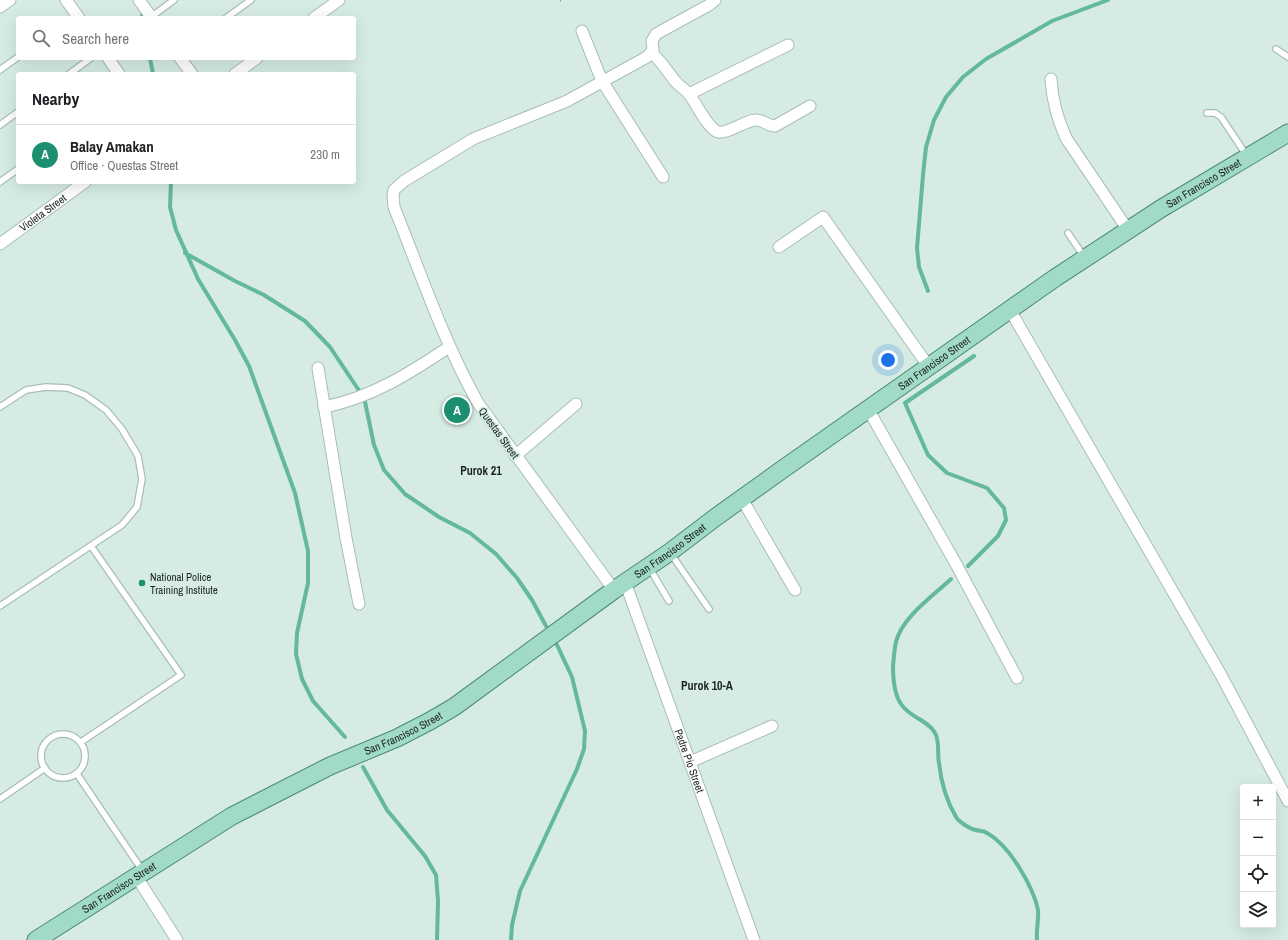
<!DOCTYPE html>
<meta charset="utf-8">
<style>
body{margin:0;font-family:"Archivo Narrow",sans-serif;background:#f6f6f6;color:#202124}
.controls{position:absolute;right:12px;bottom:12px;display:grid;overflow:hidden;border-radius:4px;box-shadow:0 4px 16px #0002}
.controls button{width:36px;height:36px;display:grid;place-items:center;padding:0;border:0;border-bottom:1px solid #e0e0e0;background:#fff;color:#202124;font:20px sans-serif}
.you{position:absolute;left:888px;top:360px;width:14px;height:14px;margin:-10px;border:3px solid #fff;border-radius:50%;background:#1a73e8;box-shadow:0 0 0 6px #1a73e833}
.badge{display:grid;place-items:center;width:26px;height:26px;border-radius:50%;background:#1c8f71;color:#fff;font-size:13px;font-weight:700}
.pin{position:absolute;translate:-50% -50%;border:2px solid #fff;box-shadow:0 1px 4px #0006}
.list{margin:0;padding:0;list-style:none}
h2{display:flex;justify-content:space-between;align-items:center;height:52px;margin:0;padding:0 16px;font-size:17px}
h2 small{font-size:13px;font-weight:400;color:#757577}
.list li{display:grid;grid-template-columns:26px 1fr auto;gap:12px;align-items:center;box-sizing:border-box;height:60px;padding:0 16px;border-top:1px solid #e0e0e0}
.list b{display:block;font-size:15px;white-space:nowrap}
.list p{margin:0;font-size:13px;white-space:nowrap;color:#757577}
.list em{font-size:13px;font-style:normal;color:#757577}
.icon{flex:none;width:22px;height:22px;fill:none;stroke:currentColor;stroke-width:2;stroke-linecap:round;stroke-linejoin:round}
.map{position:relative;flex:none;width:1288px;height:940px;overflow:hidden}
.search{position:absolute;background:#fff;box-shadow:0 4px 16px #0002;left:16px;top:16px;width:340px;height:44px;display:flex;align-items:center;gap:10px;box-sizing:border-box;padding:0 14px;border-radius:4px;color:#757577;font-size:15px}
.panel{position:absolute;background:#fff;box-shadow:0 4px 16px #0002;left:16px;top:72px;width:340px;height:112px;border-radius:4px}
.map>svg:first-child{display:block}
.lines{fill:none;stroke-linecap:round;stroke-linejoin:round}
.stream{stroke:#64b89c;stroke-width:4}
.building{fill:url(#building-cross-hatch)}
.service-casing{stroke:#a9beb6;stroke-width:8}
.minor-casing{stroke:#a9beb6;stroke-width:13}
.primary-casing{stroke:#4a8a75;stroke-width:19}
.path{stroke:#8b9c95;stroke-width:2.5;stroke-dasharray:2 3;stroke-linecap:butt}
.service{stroke:#fff;stroke-width:5.5}
.minor{stroke:#fff;stroke-width:11}
.primary{stroke:#a1dac8;stroke-width:17}
.poi-dot{fill:#1c8f71;stroke:#d6ece3;stroke-width:1.5}
.labels{text-anchor:middle;stroke-width:3.5;stroke-linejoin:round;paint-order:stroke}
.street-label{font-size:11px;fill:#1b2320;stroke:#d6ece3}
.poi-label{font-size:11px;fill:#1b2320;stroke:#d6ece3;text-anchor:start}
.neighbourhood-label{font-size:12px;font-weight:bold;fill:#1b2320;stroke:#d6ece3}
</style>
<div class="map">
<svg width="1288" height="940" viewBox="0 0 1288 940">
<defs>
<pattern id="building-cross-hatch" width="8" height="8" patternUnits="userSpaceOnUse"><rect width="8" height="8" fill="#b3c8c0"/><path d="M0 0l8 8M0 8l8-8" fill="none" stroke="#99aca5"/></pattern>
</defs>
<rect width="100%" height="100%" fill="#d6ece3"/>
<g class="lines">
<g class="stream">
<path d="M142,15l1,3"/>
<path d="M150,58l3,16"/>
<path d="M171,182l-1,25 6,23 22,49 37,61 14,26 46,127 13,58v32l-11,50 -1,21 6,25 11,22 32,36"/>
<path d="M185,253l50,28 29,14 41,26 25,26 30,45"/>
<path d="M928,291l-9,-24 -2,-19 6,-73 3,-28 8,-27 12,-23 17,-20 23,-18 66,-38 56,-21"/>
<path d="M365,402l9,43 10,25 21,24 34,23 31,16 26,21 21,24 15,22 14,26"/>
<path d="M968,566l30,-30 8,-16 -2,-12 -17,-20 -40,-15 -19,-18 -23,-52 69,-47"/>
<path d="M951,579c-18,17 -49,38 -55,63 -2,8 -2,16 -3,24 0,12 1,28 8,38 9,14 27,16 34,29 5,8 2,21 4,30 2,19 7,37 17,54 3,5 14,12 20,13 3,1 8,1 11,3 22,12 46,53 51,77 1,9 -2,20 -1,30"/>
<path d="M363,767l24,43 38,46 11,19 2,26 -1,39"/>
<path d="M511,940l1,-15 8,-34 57,-122 7,-20 1,-18 -13,-54 -15,-32"/>
</g>
</g>
<path class="building" d="M459,400l8,12 -13,8 -7,-12z"/>
<g class="lines">
<defs>
<g id="service">
<path d="M151,17l23,-17"/>
<path d="M226,18l25,-18"/>
<path d="M1276,49l12,8"/>
<path d="M0,70l18,-13"/>
<path d="M69,74l22,-16"/>
<path d="M1207,113h8l6,4 26,39"/>
<path d="M0,125l18,-13"/>
<path d="M0,182l18,-13"/>
<path d="M1068,233l17,25"/>
<path d="M0,407l26,-17 20,-3 22,1 17,7 21,15 16,19 16,27 4,23 -5,28 -15,18 -122,81"/>
<path d="M671,554l38,55"/>
<path d="M650,569l19,32"/>
<circle cx="63" cy="756" r="22"/>
<path d="M81,742l100,-67 -90,-129"/>
<path d="M77,774l65,96"/>
<path d="M0,799l45,-31"/>
</g>
<g id="minor">
<path d="M66,0l13,18"/>
<path d="M139,0l13,18"/>
<path d="M0,7l10,-7"/>
<path d="M314,18l25,-18"/>
<path d="M582,31l20,50 61,96"/>
<path d="M652,53c9,8 16,19 23,28 4,5 10,8 14,13 7,9 19,35 29,38 9,2 27,-11 37,-12 8,-1 12,6 20,6l35,-20"/>
<path d="M108,58l11,16"/>
<path d="M180,58l12,16"/>
<path d="M235,74l22,-16"/>
<path d="M1051,79c1,21 6,39 15,59l62,92"/>
<path d="M689,94l99,-49"/>
<path id="s1" d="M0,244l85,-62"/>
<path d="M779,247l44,-30 106,150"/>
<path d="M1010,310l211,365 67,126"/>
<path d="M318,368l28,170 13,66"/>
<path d="M324,407c47,-9 86,-34 125,-60"/>
<path d="M868,409l88,155 61,114"/>
<path d="M515,456l61,-52"/>
<path d="M742,499l53,91"/>
<path id="s2" d="M625,582l129,358"/>
<path d="M614,590l-136,-187c-33,-59 -55,-123 -80,-186l-4,-10 -1,-13 1,-4 10,-9 69,-42 94,-38 80,-44 6,-7 -1,-9 4,-7 53,-29 6,-5"/>
<path d="M690,762l82,-36"/>
<path d="M136,876l41,64"/>
</g>
<g id="primary">
<path id="s3" d="M36,940l196,-124 98,-50 67,-28 33,-17 24,-14 160,-117 56,-38 46,-35 67,-48 272,-191 107,-70 126,-75"/>
</g>
</defs>
<use href="#service" class="service-casing"/>
<use href="#minor" class="minor-casing"/>
<use href="#primary" class="primary-casing"/>
<path class="path" d="M560,0h1"/>
<use href="#service" class="service"/>
<use href="#minor" class="minor"/>
<use href="#primary" class="primary"/>
</g>
<circle class="poi-dot" cx="142" cy="583" r="4"/>
<g class="labels">
<g class="street-label">
<text dy="4" stroke="none"><textPath href="#s3" startOffset="1394">San Francisco Street</textPath></text>
<text dy="4" stroke="none"><textPath href="#s1" startOffset="53">Violeta Street</textPath></text>
<text dy="4" stroke="none"><textPath href="#s3" startOffset="1070">San Francisco Street</textPath></text>
<text transform="translate(499 433) rotate(54)" y="4">Questas Street</text>
<text dy="4" stroke="none"><textPath href="#s3" startOffset="746">San Francisco Street</textPath></text>
<text dy="4" stroke="none"><textPath href="#s3" startOffset="422">San Francisco Street</textPath></text>
<text dy="4" stroke="none"><textPath href="#s2" startOffset="190">Padre Pio Street</textPath></text>
<text dy="4" stroke="none"><textPath href="#s3" startOffset="98">San Francisco Street</textPath></text>
</g>
<g class="poi-label">
<text x="150" y="581">National Police<tspan x="150" dy="13">Training Institute</tspan></text>
</g>
<g class="neighbourhood-label">
<text x="481" y="475">Purok 21</text>
<text x="707" y="690">Purok 10-A</text>
</g>
</g>
</svg>
<div class="controls">
<button>+</button>
<button>−</button>
<button><svg class="icon" aria-label="locate" viewBox="0 0 24 24"><circle cx="12" cy="12" r="6"/><path d="M12 2v4M12 18v4M2 12h4M18 12h4"/></svg></button>
<button><svg class="icon" aria-label="layers" viewBox="0 0 24 24"><path d="M12 4l9 5-9 5-9-5zM3 14l9 5 9-5"/></svg></button>
</div>
<div class="you"></div>
<div class="pin badge" style="left:457px;top:410px">A</div>
<div class="search"><svg class="icon" aria-label="search" viewBox="0 0 24 24"><circle cx="10" cy="10" r="6"/><path d="M15 15l6 6"/></svg>Search here</div>
<section class="panel">
<h2>Nearby<small></small></h2>
<ul class="list">
<li><span class="badge">A</span><div><b>Balay Amakan</b><p>Office · Questas Street</p></div><em>230 m</em></li>
</ul>
</section>
</div>
